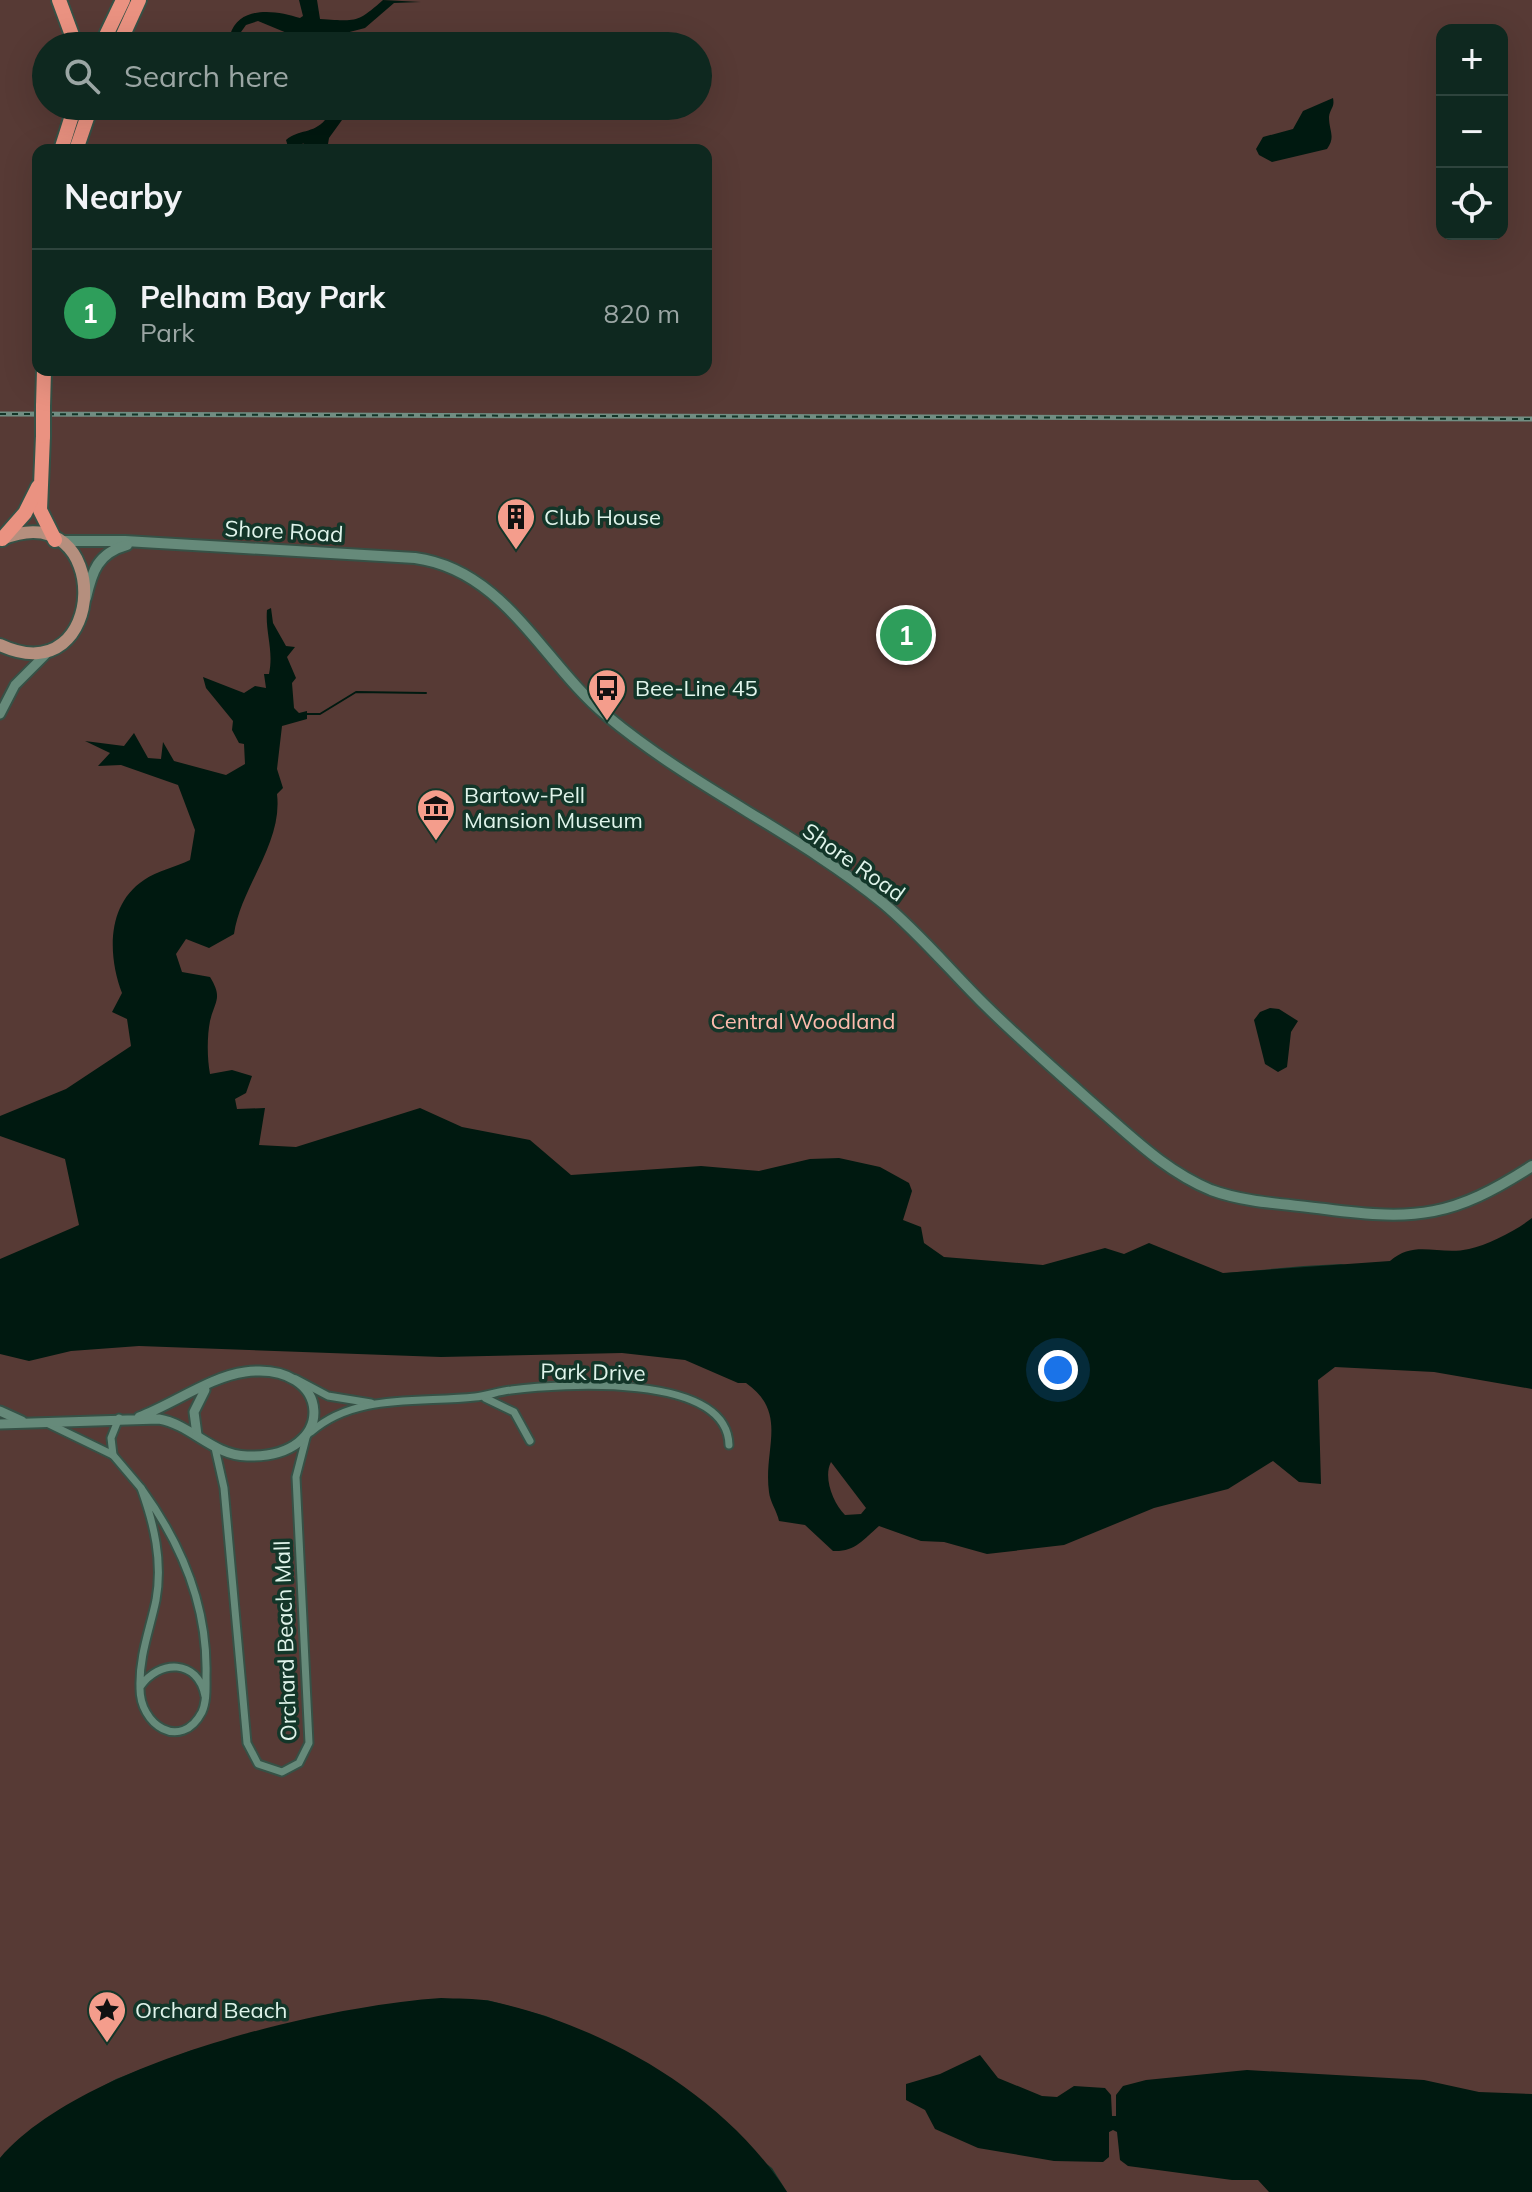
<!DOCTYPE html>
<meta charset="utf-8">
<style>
body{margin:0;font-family:Mulish,sans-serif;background:#173028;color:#f1f3f6}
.controls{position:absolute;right:24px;top:24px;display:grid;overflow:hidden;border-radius:16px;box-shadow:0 8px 32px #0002}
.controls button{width:72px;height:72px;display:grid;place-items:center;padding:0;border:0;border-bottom:2px solid #2e443d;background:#0e281f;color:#f1f3f6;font:40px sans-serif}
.you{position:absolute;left:1058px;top:1370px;width:28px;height:28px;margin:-20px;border:6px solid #fff;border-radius:50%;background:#1a73e8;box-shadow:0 0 0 12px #1a73e833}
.badge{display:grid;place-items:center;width:52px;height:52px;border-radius:50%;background:#f49d8c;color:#fff;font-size:26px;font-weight:700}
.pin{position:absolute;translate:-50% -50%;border:4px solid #fff;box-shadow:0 2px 8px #0006}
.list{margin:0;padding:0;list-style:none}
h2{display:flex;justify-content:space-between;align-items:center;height:104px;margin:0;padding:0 32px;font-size:34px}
h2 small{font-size:26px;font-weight:400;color:#9ba6a4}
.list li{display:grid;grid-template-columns:52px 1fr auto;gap:24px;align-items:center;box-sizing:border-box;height:128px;padding:0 32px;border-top:2px solid #2e443d}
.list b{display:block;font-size:30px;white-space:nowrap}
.list p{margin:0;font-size:26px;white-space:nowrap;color:#9ba6a4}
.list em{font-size:26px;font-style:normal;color:#9ba6a4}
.icon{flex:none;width:44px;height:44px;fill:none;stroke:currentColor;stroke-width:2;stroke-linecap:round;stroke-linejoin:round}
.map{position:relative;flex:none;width:1532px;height:2192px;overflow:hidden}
.search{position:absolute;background:#0e281f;box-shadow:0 8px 32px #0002;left:32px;top:32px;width:680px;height:88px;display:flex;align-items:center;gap:20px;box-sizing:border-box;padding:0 28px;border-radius:44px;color:#9ba6a4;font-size:30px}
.panel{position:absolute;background:#0e281f;box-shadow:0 8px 32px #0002;left:32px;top:144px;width:680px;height:232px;border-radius:16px}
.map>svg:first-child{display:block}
.green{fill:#573a35;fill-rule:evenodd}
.water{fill:#001910;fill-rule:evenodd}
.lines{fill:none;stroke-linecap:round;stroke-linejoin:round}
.stream{stroke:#001910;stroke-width:2}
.minor-casing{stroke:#365146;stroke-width:11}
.tertiary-casing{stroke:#365146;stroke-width:13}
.secondary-casing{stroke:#365146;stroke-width:14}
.primary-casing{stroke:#365146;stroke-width:16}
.motorway-casing{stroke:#365146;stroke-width:18}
.minor{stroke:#668a7a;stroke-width:7}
.tertiary{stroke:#668a7a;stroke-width:9}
.secondary{stroke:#668a7a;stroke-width:10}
.primary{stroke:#b58f7e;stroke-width:12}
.motorway{stroke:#ea9281;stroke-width:14}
.rail-casing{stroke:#718d82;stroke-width:5}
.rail{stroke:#133629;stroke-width:2;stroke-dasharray:6;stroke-linecap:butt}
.motorway-bridge-casing{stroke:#365146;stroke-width:18;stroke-linecap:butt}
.motorway-bridge{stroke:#ea9281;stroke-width:14}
.labels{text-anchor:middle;stroke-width:7;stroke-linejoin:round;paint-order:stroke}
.poi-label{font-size:22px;fill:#e0f4eb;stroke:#133629;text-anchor:start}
.street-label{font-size:22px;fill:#e0f4eb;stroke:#133629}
.park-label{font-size:22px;fill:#febbad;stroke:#133629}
</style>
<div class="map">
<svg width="1532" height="2192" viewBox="0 0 1532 2192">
<rect width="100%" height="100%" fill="#133629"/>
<path class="green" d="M0,0h1532v1259l-139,18 -52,-13 -37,2 -856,78 830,26 74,-4 180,10v729l-403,6 -29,27 18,-12 138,48 19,18h-488l-15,-24 -170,-128 -56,-24 -59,-16 -295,50 -76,29 -57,31 -59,48zM1442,30h60v204h-60zM46,46h652v60h-652zM38,150h668v220h-668z"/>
<g class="water">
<path d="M299,0h18l3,19c36,2 36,5 63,-19l38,2 -27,1 -29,25 -27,7 -39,3 -41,-17 -12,4 -5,7c13,14 41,-2 56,14h-60l-7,-11c9,-30 46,-25 70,-17l3,-2z"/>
<path d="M1333,98c2,10 -3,10 -4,19 0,14 7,20 -2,32l-55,13 -13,-7 -3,-6 7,-12 30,-8 10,-18z"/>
<path d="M302,106h27l13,14 -13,18 -2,12h-19l-5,-7 -3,7h-11l-3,-10c13,-11 27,-6 39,-20z"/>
<path d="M271,608l2,15 13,23 9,1 -8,10 9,21 -4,5 2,25 5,5 8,-2v8l-25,7 -5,43 6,19 -6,6c6,50 -36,92 -43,140l-25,14 -23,-9 -10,15 6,18 28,5c13,21 5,24 0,44 -3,15 -3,37 0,53l22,-4 20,6 -6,17 -11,6 2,10 28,-1 -6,37 37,2 124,-39 42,19 68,13 41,35 130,-9 58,5 51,-12 29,-1 41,9 29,16 3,8 -9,29 18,7 3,16 20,14 99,8 62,-17 19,6 25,-11 74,30 167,-12c25,-22 49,-5 79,-12 19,-4 48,-19 63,-31v171l-98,-17 -99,-5 -17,13 3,104 -22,-2 -26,-21 -45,28 -74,19 -90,37 -77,9 -43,-12 -23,-1 -42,-15c-16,14 -24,26 -46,25l-28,-26 -26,-4c-2,-10 -9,-19 -10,-29 -6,-43 20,-79 -23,-109h-8l-53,-23 -63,-7 -181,4 -302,-11 -68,5 -42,10 -29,-7v-95l79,-34 -14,-66 -65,-23v-20l66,-27 65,-43 -4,-27 -15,-7 10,-19c-14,-37 -16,-88 22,-113 13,-9 32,-13 46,-20l5,-30 -17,-45 -57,-20 -23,1 12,-13 -25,-12 39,5 10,-13 14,25 13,1 2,-17 11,19 52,14 19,-11 -1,-20 -5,-1 -7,-13 1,-9 -27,-33 -3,-11 41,16 11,-7 11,2 -2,-14h5c5,-24 -4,-42 -2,-64zM831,1462l35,46 -5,6 -16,1c-12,-12 -22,-38 -14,-53z"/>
<path d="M1270,1008l9,1 19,12 -7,11 -4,35 -9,5 -13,-8 -11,-44 6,-8z"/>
<path d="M441,1998c16,1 33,0 49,3 113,24 234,93 297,191h-787v-34c80,-94 320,-152 441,-160z"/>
<path d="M980,2055l18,23 44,18 15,1 17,-11 31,2 6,7 1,21h4v-21l7,-9 23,-6 101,-10 177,10 55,12 53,2v98h-263l-11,-12h-26l-104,-14 -8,-6 -3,-28 -4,-2 -4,2v25l-6,5 -49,-1 -76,-13 -43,-19 -10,-19 -19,-10v-16l34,-10z"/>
</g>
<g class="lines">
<path class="stream" d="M307,714h13l36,-22 70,1"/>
<defs>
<g id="minor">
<path d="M296,1379l32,17 43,7"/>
<path d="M485,1398l29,14 16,29"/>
<path d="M49,1424l64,31 28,33"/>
<path d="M311,1432c44,-39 109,-29 164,-35 12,-1 24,-6 36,-7 49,-6 216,-18 218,55"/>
<path d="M215,1448l9,40 23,255 11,21 24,8 17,-9 10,-20 -13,-266 10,-39"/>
<path d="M113,1455l-2,-17 8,-20"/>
<path d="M140,1687c-1,-31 10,-58 16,-87 7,-39 -2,-76 -15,-112 40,55 67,119 65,188 0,11 1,25 -4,36 -21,40 -63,13 -62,-25 19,-28 58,-28 65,9"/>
</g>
<g id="tertiary">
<path d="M0,714l15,-29 34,-34"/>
<path d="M0,1411l22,10"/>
<path d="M0,1424l159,-5c33,6 53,36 88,37 93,3 86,-96 -2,-84 -33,4 -72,32 -106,45"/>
<path d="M197,1435l-3,-23 11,-22"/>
</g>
<g id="secondary">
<path d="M61,541h64l290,17c90,12 128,105 191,157 86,72 191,118 277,188 35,29 65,65 97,97 40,40 83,77 126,115 33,29 64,58 105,75 35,13 77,14 114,19 92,12 128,8 207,-43"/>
<path d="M86,598c6,-27 12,-45 41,-53"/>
</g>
<path id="primary" d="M0,645c110,51 114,-152 2,-106"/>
<g id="motorway">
<path d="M59,0l17,46"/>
<path d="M101,46l22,-46"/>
<path d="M118,46l21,-46"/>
<path d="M61,150l14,-44"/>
<path d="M76,150l15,-44"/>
<path d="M43,406l1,-36"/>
<path d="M43,436l-3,74 15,30"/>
<path d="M2,539l23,-26 13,-26"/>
</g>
</defs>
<use href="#minor" class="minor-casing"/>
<use href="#tertiary" class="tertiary-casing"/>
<use href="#secondary" class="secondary-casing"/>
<use href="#primary" class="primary-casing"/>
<use href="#motorway" class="motorway-casing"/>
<use href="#minor" class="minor"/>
<use href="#tertiary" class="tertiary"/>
<use href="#secondary" class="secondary"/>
<use href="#primary" class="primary"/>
<use href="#motorway" class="motorway"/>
<defs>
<path id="rail" d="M0,414l1532,5"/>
</defs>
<use href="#rail" class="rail-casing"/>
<use href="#rail" class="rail"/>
<defs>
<path id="motorway-bridge" d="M43,436v-30"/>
</defs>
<use href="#motorway-bridge" class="motorway-bridge-casing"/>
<use href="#motorway-bridge" class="motorway-bridge"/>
</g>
<defs>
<symbol id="building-pin" viewBox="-11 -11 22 30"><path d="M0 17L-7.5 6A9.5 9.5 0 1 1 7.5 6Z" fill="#f49d8c" stroke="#133629"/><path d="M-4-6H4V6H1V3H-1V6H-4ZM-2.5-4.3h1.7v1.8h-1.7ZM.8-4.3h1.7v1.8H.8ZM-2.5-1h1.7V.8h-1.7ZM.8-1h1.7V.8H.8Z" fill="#111"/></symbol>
<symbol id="bus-pin" viewBox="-11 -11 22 30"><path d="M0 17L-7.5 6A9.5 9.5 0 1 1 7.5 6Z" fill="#f49d8c" stroke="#133629"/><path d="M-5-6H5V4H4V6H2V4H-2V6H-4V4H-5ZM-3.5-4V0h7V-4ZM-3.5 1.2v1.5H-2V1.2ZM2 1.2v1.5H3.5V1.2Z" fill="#111"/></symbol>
<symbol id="museum-pin" viewBox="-11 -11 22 30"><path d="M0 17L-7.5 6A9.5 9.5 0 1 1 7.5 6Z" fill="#f49d8c" stroke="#133629"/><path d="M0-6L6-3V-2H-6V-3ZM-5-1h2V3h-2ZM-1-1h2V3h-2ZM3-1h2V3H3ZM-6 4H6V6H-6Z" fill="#111"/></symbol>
<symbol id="sight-pin" viewBox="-11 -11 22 30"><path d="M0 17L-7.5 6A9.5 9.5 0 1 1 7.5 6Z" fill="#f49d8c" stroke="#133629"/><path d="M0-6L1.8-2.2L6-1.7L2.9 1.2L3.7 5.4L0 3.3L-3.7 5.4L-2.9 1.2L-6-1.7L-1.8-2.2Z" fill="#111"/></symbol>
</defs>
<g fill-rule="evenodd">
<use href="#building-pin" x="494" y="495" width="44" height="60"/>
<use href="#bus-pin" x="585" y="666" width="44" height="60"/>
<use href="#museum-pin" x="414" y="786" width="44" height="60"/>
<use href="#sight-pin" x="85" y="1988" width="44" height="60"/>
</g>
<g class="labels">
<g class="poi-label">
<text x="544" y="525">Club House</text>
<text x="635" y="696">Bee-Line 45</text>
<text x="464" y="803">Bartow-Pell<tspan x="464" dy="25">Mansion Museum</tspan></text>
<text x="135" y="2018">Orchard Beach</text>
</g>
<g class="street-label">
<text transform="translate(284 531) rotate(3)" y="8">Shore Road</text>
<text transform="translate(854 862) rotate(35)" y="8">Shore Road</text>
<text transform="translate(593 1372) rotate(1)" y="8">Park Drive</text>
<text transform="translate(285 1641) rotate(-92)" y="8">Orchard Beach Mall</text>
</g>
<g class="park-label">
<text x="803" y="1029">Central Woodland</text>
</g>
</g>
</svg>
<div class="controls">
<button>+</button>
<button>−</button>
<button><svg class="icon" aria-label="locate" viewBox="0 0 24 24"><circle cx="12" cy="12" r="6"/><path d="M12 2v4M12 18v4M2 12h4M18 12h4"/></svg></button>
</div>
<div class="you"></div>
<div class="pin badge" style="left:906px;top:635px;background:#2e9e5b">1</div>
<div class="search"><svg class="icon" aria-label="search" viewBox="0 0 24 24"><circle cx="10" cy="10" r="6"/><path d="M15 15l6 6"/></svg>Search here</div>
<section class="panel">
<h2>Nearby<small></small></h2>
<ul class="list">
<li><span class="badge" style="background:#2e9e5b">1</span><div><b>Pelham Bay Park</b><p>Park</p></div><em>820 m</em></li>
</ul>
</section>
</div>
